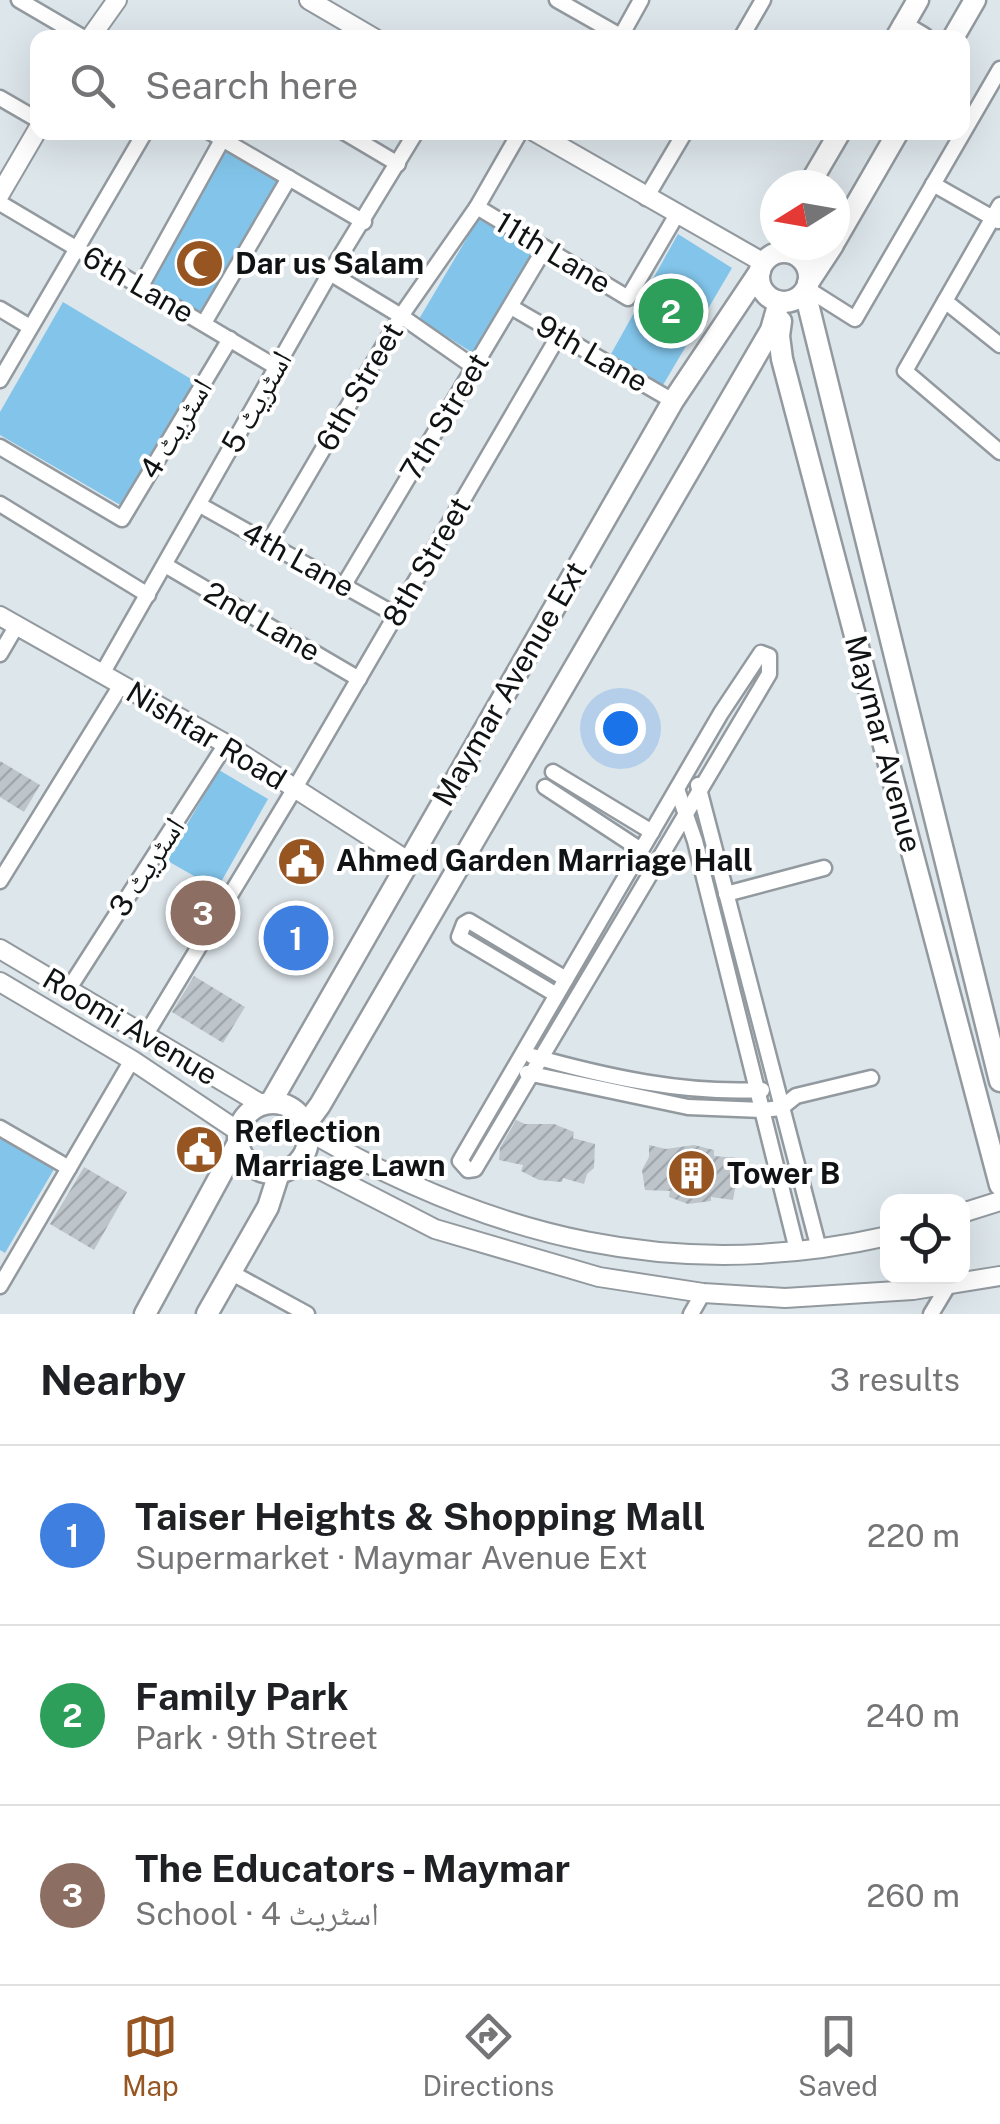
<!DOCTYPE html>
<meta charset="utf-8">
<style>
body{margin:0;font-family:"Public Sans","Noto Naskh Arabic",sans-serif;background:#f6f6f6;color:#202124}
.controls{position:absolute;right:30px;bottom:30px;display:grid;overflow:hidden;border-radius:20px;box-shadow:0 10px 40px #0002}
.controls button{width:90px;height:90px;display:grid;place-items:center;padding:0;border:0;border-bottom:2px solid #e0e0e0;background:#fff;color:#202124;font:50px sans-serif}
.compass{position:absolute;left:760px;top:170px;width:90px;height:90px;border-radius:50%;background:#fff;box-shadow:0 10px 40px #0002;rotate:259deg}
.you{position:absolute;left:620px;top:728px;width:35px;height:35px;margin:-25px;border:8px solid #fff;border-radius:50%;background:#1a73e8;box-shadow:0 0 0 15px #1a73e833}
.badge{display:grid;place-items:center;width:65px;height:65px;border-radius:50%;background:#975522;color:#fff;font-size:32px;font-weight:700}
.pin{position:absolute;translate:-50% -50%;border:5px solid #fff;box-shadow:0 2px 10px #0006}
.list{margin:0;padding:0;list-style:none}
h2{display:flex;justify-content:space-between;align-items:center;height:130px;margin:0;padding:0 40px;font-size:42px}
h2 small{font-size:32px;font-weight:400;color:#757577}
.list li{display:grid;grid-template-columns:65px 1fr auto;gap:30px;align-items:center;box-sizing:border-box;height:180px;padding:0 40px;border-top:2px solid #e0e0e0}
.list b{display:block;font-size:38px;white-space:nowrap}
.list p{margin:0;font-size:32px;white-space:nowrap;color:#757577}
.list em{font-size:32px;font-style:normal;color:#757577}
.icon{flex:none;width:55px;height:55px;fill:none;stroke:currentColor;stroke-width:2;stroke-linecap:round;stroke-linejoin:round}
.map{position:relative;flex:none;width:1000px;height:1314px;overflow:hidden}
.search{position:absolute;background:#fff;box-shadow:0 10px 40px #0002;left:30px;right:30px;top:30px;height:110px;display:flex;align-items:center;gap:25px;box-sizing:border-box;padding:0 35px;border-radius:20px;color:#757577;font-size:38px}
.sheet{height:670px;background:#fff}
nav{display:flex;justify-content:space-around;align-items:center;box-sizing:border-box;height:140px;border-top:2px solid #e0e0e0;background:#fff;font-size:28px;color:#757577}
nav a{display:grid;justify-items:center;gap:5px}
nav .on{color:#975522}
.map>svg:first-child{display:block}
.green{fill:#82c4ea}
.building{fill:url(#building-hatch)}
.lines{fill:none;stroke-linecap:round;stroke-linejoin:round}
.minor-casing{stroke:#939a9f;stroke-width:19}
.tertiary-casing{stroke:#939a9f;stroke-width:22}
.secondary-casing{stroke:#939a9f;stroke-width:25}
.minor{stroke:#fff;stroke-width:14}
.tertiary{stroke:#fff;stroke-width:18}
.secondary{stroke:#fff;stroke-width:20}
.labels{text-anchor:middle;stroke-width:8;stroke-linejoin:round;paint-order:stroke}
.street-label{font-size:30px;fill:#101314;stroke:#fff}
.poi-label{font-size:30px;font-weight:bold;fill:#101314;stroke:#fff;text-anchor:start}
</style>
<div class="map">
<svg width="1000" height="1314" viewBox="0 0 1000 1314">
<defs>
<pattern id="building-hatch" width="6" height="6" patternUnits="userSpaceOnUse" patternTransform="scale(2.5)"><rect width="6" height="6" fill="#bdc5ca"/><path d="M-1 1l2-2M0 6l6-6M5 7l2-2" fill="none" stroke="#a1a8ad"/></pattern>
</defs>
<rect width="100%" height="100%" fill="#dde6eb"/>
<g class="green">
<path d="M224,149l54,31 -76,137 -55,-34z"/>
<path d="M480,216l54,35 -61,102 -54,-34z"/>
<path d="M678,234l54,34 -69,117 -52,-31z"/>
<path d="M63,302l133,80 -74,124 -122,-71v-23z"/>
<path d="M219,770l49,29 -51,90 -51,-29z"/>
<path d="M3,1134l54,30 -52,89 -5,-3v-110z"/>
</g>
<g class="building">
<path d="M0,761l40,24 -16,27 -24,-15z"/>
<path d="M194,976l51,31 -22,36 -51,-31z"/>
<path d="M516,1120l9,4h29l20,8 -1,6 22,6 -1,24 -7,6 -3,10 -21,-6 -1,4 -23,-2 -18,-9 2,-6 -24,-5 1,-12z"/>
<path d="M649,1145l17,4 28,-4 20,5v6l23,2 4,24 -6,7 -2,11 -22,-3v4l-23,3 -19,-7 1,-6 -25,-1 -3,-20 7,-13z"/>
<path d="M84,1167l43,25 -33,58 -44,-26z"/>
</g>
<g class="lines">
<defs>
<g id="minor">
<path d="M19,0l65,38"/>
<path d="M557,0l67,38"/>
<path d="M621,36l20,-36"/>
<path d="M741,38l22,-38"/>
<path d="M0,98l38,22"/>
<path d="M210,132l154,90"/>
<path d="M344,132l54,32"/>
<path d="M933,184l65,37"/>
<path d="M646,198l39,-66"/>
<path d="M0,203l276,164"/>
<path d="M1000,205l-95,166 95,81"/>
<path d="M477,207l151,91 48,-82"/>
<path d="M330,273l71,43 73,51"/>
<path d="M141,286l81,-146"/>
<path d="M806,288l49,31 145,-250"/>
<path d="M945,301l55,44"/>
<path d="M511,307l162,94"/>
<path d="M0,309l30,18"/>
<path d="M204,323l85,-145"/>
<path d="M0,380l145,-248"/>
<path d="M0,447l122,72 108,-180"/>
<path d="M0,504l148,91"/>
<path d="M200,505l196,110"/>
<path d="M268,543l133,-227 76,-109 43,-75"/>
<path d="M165,565l194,114"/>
<path d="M344,585l201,-337"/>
<path d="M761,653l8,3v18l-294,495 -7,1 -8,-9 261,-448z"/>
<path d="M0,654l17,-29"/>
<path d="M102,674l228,-401 86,-141"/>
<path d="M553,772l99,60"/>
<path d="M698,785l121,464"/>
<path d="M545,787l96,63"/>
<path d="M677,789l18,52 102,409"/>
<path d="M0,881l121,-196"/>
<path d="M726,894l98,-26"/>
<path d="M68,990l158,-246"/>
<path d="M555,994l-96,-57 5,-13 5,-3 97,58"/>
<path d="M145,1036l150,-248 264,-453"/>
<path d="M532,1056c75,21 152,38 230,34"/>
<path d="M527,1073l161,34 74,3 19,-2 15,-12 75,-18"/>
<path d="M0,1128l69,40"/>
<path d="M232,1273l75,41"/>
<path d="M0,1286l132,-226"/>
<path d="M691,1314l12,-21"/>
<path d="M931,1314l18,-30"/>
</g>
<g id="tertiary">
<path d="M309,0l65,38"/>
<path d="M90,38l27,-38"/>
<path d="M535,132l229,131"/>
<path d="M0,194l38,-65"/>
<path d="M0,616l226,128 182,117"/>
<path d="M0,949l261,155"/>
<path d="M0,982l132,78 106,71"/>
<path d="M308,1131c185,107 368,153 580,105"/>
<path d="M301,1160l134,69 164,48 104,16 82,5 128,-8 87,-14"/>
<path d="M962,1213l38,-12"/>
</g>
<g id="secondary">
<path d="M903,26l20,12"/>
<path d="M896,38l22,-38"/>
<path d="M953,38l22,-38"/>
<path d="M809,185l31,-53"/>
<path d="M835,241l63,-109"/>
<circle cx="784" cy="277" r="25"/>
<path d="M808,283l25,-38"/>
<path d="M805,292l195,789"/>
<path d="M781,321l-2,15 3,23 218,826"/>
<path d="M271,1102l402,-701 87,-130"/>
<circle cx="273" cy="1138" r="35"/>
<path d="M306,1124l14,-19 451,-775 8,-28"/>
<path d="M145,1314l93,-171"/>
<path d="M207,1314l61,-107 11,-34"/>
</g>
</defs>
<use href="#minor" class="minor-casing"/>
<use href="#tertiary" class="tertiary-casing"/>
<use href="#secondary" class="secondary-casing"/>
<use href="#minor" class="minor"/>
<use href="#tertiary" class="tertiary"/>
<use href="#secondary" class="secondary"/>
</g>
<defs>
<symbol id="mosque-disc" viewBox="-11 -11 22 22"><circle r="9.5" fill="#975522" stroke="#fff"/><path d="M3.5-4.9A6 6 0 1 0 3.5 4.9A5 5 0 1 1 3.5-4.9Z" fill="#fff"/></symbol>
<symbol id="civic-disc" viewBox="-11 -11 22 22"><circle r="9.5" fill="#975522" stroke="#fff"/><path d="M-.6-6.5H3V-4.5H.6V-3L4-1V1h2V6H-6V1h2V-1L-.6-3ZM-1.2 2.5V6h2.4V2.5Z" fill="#fff"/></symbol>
<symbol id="building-disc" viewBox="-11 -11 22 22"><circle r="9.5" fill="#975522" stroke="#fff"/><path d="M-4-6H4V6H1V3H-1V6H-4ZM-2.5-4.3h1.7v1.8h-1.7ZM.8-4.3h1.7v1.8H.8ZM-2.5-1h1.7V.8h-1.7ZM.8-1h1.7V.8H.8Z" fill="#fff"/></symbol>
</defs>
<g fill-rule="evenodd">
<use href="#mosque-disc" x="172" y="236" width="55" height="55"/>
<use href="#civic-disc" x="274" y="834" width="55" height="55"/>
<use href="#civic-disc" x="172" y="1122" width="55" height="55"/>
<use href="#building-disc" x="664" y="1146" width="55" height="55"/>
</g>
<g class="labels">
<g class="street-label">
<text transform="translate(553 253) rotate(31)" y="10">11th Lane</text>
<text transform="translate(138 285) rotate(30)" y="10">6th Lane</text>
<text transform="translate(592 354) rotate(30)" y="10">9th Lane</text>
<text transform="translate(360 387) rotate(-60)" y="10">6th Street</text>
<text transform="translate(257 402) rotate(-61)" y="10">اسٹریٹ 5</text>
<text transform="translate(445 417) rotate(-59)" y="10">7th Street</text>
<text transform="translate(176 429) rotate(-59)" y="10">اسٹریٹ 4</text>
<text transform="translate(298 560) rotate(29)" y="10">4th Lane</text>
<text transform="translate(427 562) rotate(-60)" y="10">8th Street</text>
<text transform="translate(262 622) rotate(30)" y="10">2nd Lane</text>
<text transform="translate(510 684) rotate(-60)" y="10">Maymar Avenue Ext</text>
<text transform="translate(206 736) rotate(31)" y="10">Nishtar Road</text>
<text transform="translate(883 744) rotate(75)" y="10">Maymar Avenue</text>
<text transform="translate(147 867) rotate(-57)" y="10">اسٹریٹ 3</text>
<text transform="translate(130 1027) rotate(31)" y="10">Roomi Avenue</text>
</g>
<g class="poi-label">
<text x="235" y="274">Dar us Salam</text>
<text x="336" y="871">Ahmed Garden Marriage Hall</text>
<text x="234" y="1142">Reflection<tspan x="234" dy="34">Marriage Lawn</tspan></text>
<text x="727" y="1184">Tower B</text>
</g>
</g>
</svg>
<div class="controls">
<button><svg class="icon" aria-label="locate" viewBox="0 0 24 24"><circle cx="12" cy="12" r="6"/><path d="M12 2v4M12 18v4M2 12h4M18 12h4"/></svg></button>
</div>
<svg class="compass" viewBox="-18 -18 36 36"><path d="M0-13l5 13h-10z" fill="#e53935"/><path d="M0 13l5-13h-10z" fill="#757577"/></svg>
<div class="you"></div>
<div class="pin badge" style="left:296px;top:938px;background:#3f7fe0">1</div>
<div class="pin badge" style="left:671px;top:311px;background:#2e9e5b">2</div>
<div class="pin badge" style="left:203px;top:913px;background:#8d6e63">3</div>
<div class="search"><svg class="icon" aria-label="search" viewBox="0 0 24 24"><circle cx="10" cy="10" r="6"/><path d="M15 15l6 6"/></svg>Search here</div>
</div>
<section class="sheet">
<h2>Nearby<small>3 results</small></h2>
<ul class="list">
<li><span class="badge" style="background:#3f7fe0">1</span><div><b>Taiser Heights &amp; Shopping Mall</b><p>Supermarket · Maymar Avenue Ext</p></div><em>220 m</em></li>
<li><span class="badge" style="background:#2e9e5b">2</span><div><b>Family Park</b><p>Park · 9th Street</p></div><em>240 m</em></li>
<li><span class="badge" style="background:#8d6e63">3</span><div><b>The Educators - Maymar</b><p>School · اسٹریٹ 4</p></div><em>260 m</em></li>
</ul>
</section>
<nav>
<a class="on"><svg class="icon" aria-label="map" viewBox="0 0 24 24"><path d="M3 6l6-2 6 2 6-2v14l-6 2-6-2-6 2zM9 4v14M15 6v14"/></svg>Map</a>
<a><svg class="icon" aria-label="directions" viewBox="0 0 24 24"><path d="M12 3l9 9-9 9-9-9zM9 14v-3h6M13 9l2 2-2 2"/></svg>Directions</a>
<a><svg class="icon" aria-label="saved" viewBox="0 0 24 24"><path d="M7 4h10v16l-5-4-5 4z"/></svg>Saved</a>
</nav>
